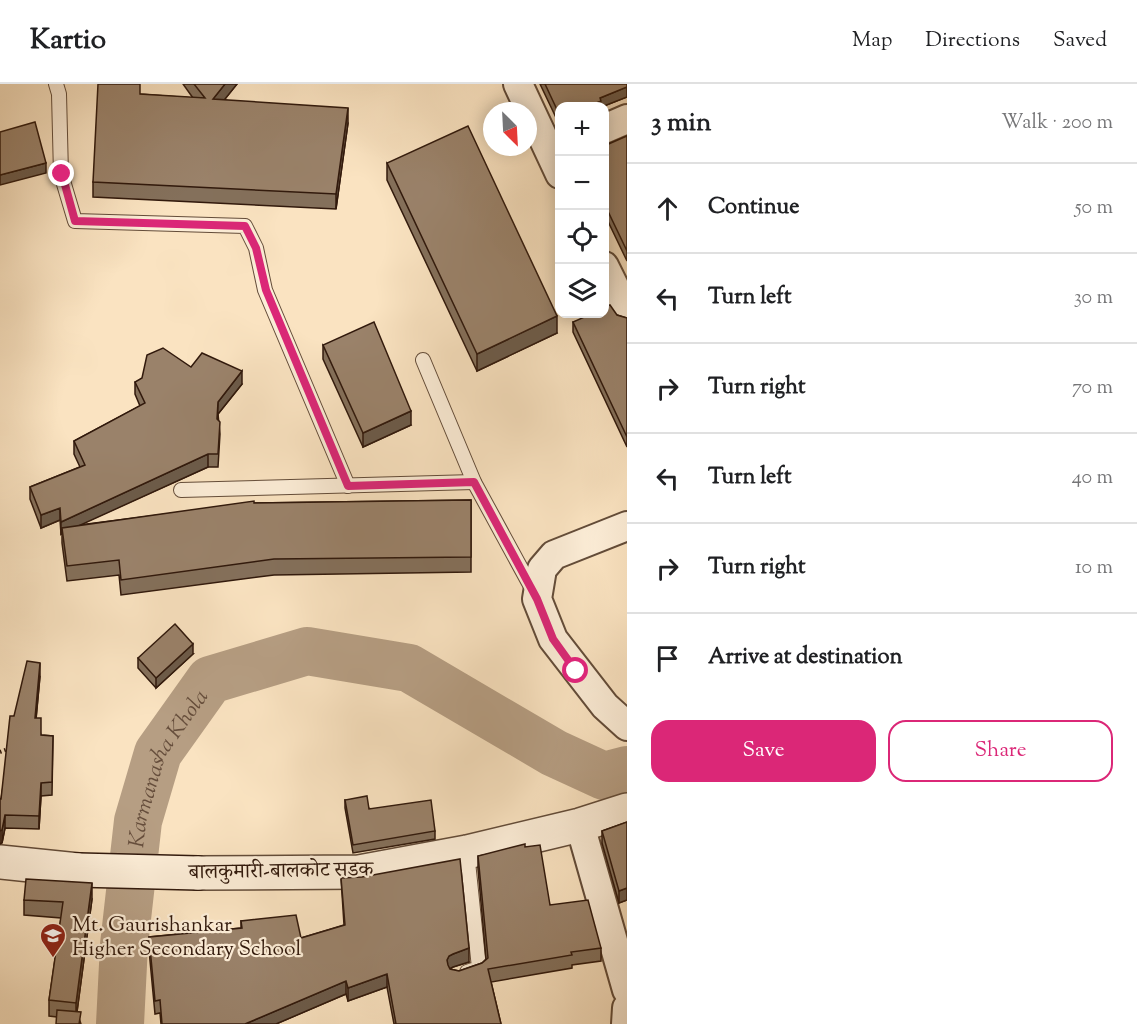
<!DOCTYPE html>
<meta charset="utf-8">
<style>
body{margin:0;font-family:"Sorts Mill Goudy","Noto Serif Devanagari",serif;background:#f6f6f6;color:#202124}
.controls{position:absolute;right:18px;top:18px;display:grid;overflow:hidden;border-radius:12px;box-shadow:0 3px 15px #0003}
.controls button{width:54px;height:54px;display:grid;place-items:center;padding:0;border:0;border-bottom:2px solid #e0e0e0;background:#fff;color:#202124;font:30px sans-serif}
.compass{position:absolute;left:483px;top:18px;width:54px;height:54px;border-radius:50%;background:#fff;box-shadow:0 3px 15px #0003;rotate:156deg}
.stop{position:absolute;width:18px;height:18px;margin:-14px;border:4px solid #db2777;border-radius:50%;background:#fff}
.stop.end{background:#db2777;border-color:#fff;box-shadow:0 2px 6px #0008}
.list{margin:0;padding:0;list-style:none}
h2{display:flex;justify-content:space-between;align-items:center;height:78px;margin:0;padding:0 24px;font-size:26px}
h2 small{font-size:20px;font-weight:400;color:#757577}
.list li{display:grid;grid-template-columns:39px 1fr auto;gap:18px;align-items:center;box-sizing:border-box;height:90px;padding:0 24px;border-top:2px solid #e0e0e0}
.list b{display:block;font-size:22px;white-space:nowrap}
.list em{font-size:20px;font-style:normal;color:#757577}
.actions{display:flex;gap:12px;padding:18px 24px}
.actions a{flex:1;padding:14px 0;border:2px solid #db2777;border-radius:18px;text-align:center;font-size:21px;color:#db2777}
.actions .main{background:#db2777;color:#fff}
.icon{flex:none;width:33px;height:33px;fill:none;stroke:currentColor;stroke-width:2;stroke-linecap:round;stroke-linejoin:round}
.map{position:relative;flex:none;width:627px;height:940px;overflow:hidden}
header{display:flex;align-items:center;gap:36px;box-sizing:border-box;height:84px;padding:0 30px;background:#fff;border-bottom:2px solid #e0e0e0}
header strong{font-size:28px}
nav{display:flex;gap:33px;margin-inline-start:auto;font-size:21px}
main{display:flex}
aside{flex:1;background:#fff}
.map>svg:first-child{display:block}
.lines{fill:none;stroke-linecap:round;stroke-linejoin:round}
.river{stroke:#b69e83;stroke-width:48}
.service-casing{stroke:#634c39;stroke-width:16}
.minor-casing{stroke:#634c39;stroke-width:32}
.tertiary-casing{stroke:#634c39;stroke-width:36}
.secondary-casing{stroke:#31190c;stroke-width:36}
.path{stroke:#31190c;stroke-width:4;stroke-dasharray:1.5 3;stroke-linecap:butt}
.service{stroke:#fcedd7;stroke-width:14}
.minor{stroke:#fcedd7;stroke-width:28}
.tertiary{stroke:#fcedd7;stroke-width:33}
.secondary{stroke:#fcedd7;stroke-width:33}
.wall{fill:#84705b;stroke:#31190c;stroke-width:1.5}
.shaded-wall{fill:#6c5b4a;stroke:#31190c;stroke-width:1.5}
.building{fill:#9a826a;stroke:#31190c;stroke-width:1.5}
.route{stroke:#db2777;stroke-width:8}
.labels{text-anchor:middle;stroke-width:4.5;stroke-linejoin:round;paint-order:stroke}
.street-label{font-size:21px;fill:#31190c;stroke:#fcedd7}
.poi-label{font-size:21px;fill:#31190c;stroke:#fcedd7;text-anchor:start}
.water-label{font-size:22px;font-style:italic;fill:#664e3c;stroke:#fcedd7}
</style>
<header>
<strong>Kartio</strong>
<nav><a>Map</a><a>Directions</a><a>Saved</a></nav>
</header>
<main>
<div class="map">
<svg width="627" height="940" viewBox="0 0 627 940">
<rect width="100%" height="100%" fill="#fae3c1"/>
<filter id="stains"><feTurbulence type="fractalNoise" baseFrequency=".00333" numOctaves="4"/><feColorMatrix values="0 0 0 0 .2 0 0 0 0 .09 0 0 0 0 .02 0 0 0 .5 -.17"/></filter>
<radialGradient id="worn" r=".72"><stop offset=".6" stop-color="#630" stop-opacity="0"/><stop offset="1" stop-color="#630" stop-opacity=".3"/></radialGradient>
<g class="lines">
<path class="river" id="s1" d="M120,940l4,-79 14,-124 20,-68 52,-73 97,-29 102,17 145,85 50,23 23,-6"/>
<defs>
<g id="service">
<path d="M56,0l3,10 2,80 14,47 170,5 11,22 9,42 83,196"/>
<path d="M423,276l51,122 61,112"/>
<path d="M181,406l293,-8"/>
<path d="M467,888l12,-4 -12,-116"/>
</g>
<g id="minor">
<path d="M518,0l42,90"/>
<path d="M604,45l23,-10"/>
<path d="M604,182l23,46"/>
<path d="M627,442l-73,29 -12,14 -5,30 16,40 52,67 22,20"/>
<path d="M580,741l47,165"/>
<path d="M626,940l1,-16"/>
</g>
<g id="tertiary">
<path d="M0,778l78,8"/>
<path d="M198,789l161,-1 108,-20 113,-27 47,-15"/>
</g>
<path id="secondary" d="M78,786l120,3"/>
</defs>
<use href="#service" class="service-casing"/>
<use href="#minor" class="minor-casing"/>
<use href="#tertiary" class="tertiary-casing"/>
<use href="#secondary" class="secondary-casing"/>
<path class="path" d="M0,668l11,-4"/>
<use href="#service" class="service"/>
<use href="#minor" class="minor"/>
<use href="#tertiary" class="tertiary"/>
<use href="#secondary" class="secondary"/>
</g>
<g class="wall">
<path d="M183,0h54l-13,16 124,23 -12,86 -243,-12v-15l47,-88 53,4z"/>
<path d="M540,0h87v13l-23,9h-44v20z"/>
<path d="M627,52v125l-23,-48v-67z"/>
<path d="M387,79l170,170 -80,38 -90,-191z"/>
<path d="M617,231l10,3v129l-54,-115v-10z"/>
<path d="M323,261l88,80 -48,22 -40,-88z"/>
<path d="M191,283l51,17 -24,30 2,20 -2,33h-10l-129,58 175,-22 217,-3v72l-197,3 -153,20 -2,-20 -52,6 -5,-38v-10l-1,1 -1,-14 -19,8 -11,-29v-12l50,-20 -6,-13v-13l66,-35 -5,-12v-12z"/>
<path d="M193,570l-37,34 -18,-20v-10z"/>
<path d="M40,592l-4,42 5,17 12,1 -1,59 -11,1 -2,33 -34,-1 -3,15 -2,1v-45h1l13,-83z"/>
<path d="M345,716l90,31v8l-82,14 -8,-45z"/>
<path d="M627,738v78l-8,3 -17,-60v-12z"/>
<path d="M525,763l25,58 51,43v13l-29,4v3l-81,14 10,42h-107l-7,-37 -39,14 -2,-7 -70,30h-115l-1,-11 -5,1 -6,-64v-13l92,-9v-7l60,17 43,-13 -3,-47 128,84 -16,5 -3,2 9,2 23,-8 4,-4 -8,-90v-13z"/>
<path d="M92,815l-15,113 4,12 -24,-7 -8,-1v-16l12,-82 -37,-3v-15z"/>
</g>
<g class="shaded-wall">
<path d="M225,0h12l-24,30v-15z"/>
<path d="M627,3v10l-23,9h-15l11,-8z"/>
<path d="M348,24v15l-12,86v-15z"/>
<path d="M46,79v10l-46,12v-10z"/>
<path d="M557,232v17l-80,38v-17z"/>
<path d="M242,287v13l-24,30 -1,17 1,-29z"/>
<path d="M411,327v14l-48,22v-14z"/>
<path d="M208,370v13l-145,66 -1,-5v5l-1,1v-12z"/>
<path d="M60,424v12l-19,8v-13z"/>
<path d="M193,560v10l-37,34v-10z"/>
<path d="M40,579v13l-5,55v-13z"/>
<path d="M41,699v13l-2,33v-13z"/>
<path d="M5,731v13l-3,15v-13z"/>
<path d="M92,799v16l-16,120v-16z"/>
<path d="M627,804v12l-8,3v-12z"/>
<path d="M469,864v14l-16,5 -4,2 -2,5v-14l2,-4 4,-2z"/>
<path d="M387,890v13l-39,14v-13z"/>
<path d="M346,897v13l-70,30h-31z"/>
</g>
<g class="building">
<path d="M98,0h42v10l65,4 -11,-14h31l-12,15 135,9 -12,86 -243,-12z"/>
<path d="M545,0h82v3l-27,11 1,3 -12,5h-29v10z"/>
<path d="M35,38l11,41 -46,12v-43z"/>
<path d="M468,42l89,190 -80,38 -90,-191z"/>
<path d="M627,52v115l-23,-48v-57z"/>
<path d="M610,221l7,10 10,3v119l-54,-115 18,-8h13v-7z"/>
<path d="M374,238l37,89 -48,22 -40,-88z"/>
<path d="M163,264l28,19 11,-14 40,18 -24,31 -1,17 3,3 -2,32h-10l-147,68 -1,-14 -19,7 -11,-28 55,-22 -11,-24 71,-38 -10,-21 7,-4 5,-23z"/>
<path d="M471,416v57l-197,2 -153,21 -2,-20 -52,6 -5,-38 192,-27v2z"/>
<path d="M175,540l18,20 -37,34 -18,-20z"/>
<path d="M27,577l13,2 -5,55h6v17l12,1 -1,46 -11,1 -2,33 -34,-1 -3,15 -2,1v-32h1l9,-83h4z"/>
<path d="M367,712l2,13 62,-9 4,31 -82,14 -8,-45z"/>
<path d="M627,738v66l-8,3 -17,-60z"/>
<path d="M525,760v3l15,-2 10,60 38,-5 13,48 -30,4 1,3 -84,14 13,55h-105l-9,-50 -39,14 -2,-7 -101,43h-83l-2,-24 -5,1 -6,-64 93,-9 -1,-7 55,-6 5,23 44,-13 -4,-47 21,-1 98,-18 9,89 -16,6 -4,2 -2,4 1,5 2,4 9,2 23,-8 6,-5 -10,-102z"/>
<path d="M26,795l66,4 -16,120 -27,-3 14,-98 -39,-2z"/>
<path d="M57,926l24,2 -2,12h-23z"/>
</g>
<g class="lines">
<path class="route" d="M62,90l13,47 170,5 11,22 10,42 82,196 126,-4 63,117 16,40 23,32"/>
</g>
<defs>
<symbol id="school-pin" viewBox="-11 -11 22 30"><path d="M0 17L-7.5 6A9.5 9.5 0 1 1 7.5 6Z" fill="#8f2418" stroke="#fcedd7"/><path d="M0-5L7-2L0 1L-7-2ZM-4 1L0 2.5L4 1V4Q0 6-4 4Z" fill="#fff"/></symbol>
</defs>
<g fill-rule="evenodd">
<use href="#school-pin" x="38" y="837" width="30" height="40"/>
</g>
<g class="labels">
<g class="street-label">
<text transform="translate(281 786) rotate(-1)" y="7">बालकुमारी-बालकोट सडक</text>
</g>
<g class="poi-label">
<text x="72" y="847">Mt. Gaurishankar<tspan x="72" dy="24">Higher Secondary School</tspan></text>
</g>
<g class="water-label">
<text dy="8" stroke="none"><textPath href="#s1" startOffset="264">Karmanasha Khola</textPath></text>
</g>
</g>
<rect width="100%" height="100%" filter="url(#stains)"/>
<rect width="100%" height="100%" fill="url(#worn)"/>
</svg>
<div class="controls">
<button>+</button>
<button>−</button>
<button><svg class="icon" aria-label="locate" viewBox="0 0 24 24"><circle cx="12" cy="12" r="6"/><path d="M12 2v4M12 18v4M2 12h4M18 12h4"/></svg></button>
<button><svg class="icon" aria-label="layers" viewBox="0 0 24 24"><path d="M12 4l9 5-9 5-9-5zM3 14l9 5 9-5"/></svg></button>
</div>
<svg class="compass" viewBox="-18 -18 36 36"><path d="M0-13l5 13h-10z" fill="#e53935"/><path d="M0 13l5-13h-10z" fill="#757577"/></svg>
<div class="stop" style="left:576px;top:587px"></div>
<div class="stop end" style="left:62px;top:90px"></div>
</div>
<aside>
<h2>3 min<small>Walk · 200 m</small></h2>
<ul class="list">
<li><svg class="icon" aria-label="ahead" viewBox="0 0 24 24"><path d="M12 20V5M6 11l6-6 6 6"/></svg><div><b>Continue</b></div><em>50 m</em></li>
<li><svg class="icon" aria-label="left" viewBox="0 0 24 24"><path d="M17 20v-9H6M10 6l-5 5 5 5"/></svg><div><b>Turn left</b></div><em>30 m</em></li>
<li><svg class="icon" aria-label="right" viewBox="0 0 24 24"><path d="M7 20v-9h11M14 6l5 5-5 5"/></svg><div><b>Turn right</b></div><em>70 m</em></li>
<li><svg class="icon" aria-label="left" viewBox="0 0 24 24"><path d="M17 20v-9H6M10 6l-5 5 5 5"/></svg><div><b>Turn left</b></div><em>40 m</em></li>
<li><svg class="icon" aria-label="right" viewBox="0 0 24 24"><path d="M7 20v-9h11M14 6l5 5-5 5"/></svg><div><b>Turn right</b></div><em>10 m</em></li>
<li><svg class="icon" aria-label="arrive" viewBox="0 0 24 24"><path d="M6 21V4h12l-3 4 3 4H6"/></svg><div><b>Arrive at destination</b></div></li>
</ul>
<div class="actions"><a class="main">Save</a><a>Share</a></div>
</aside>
</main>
